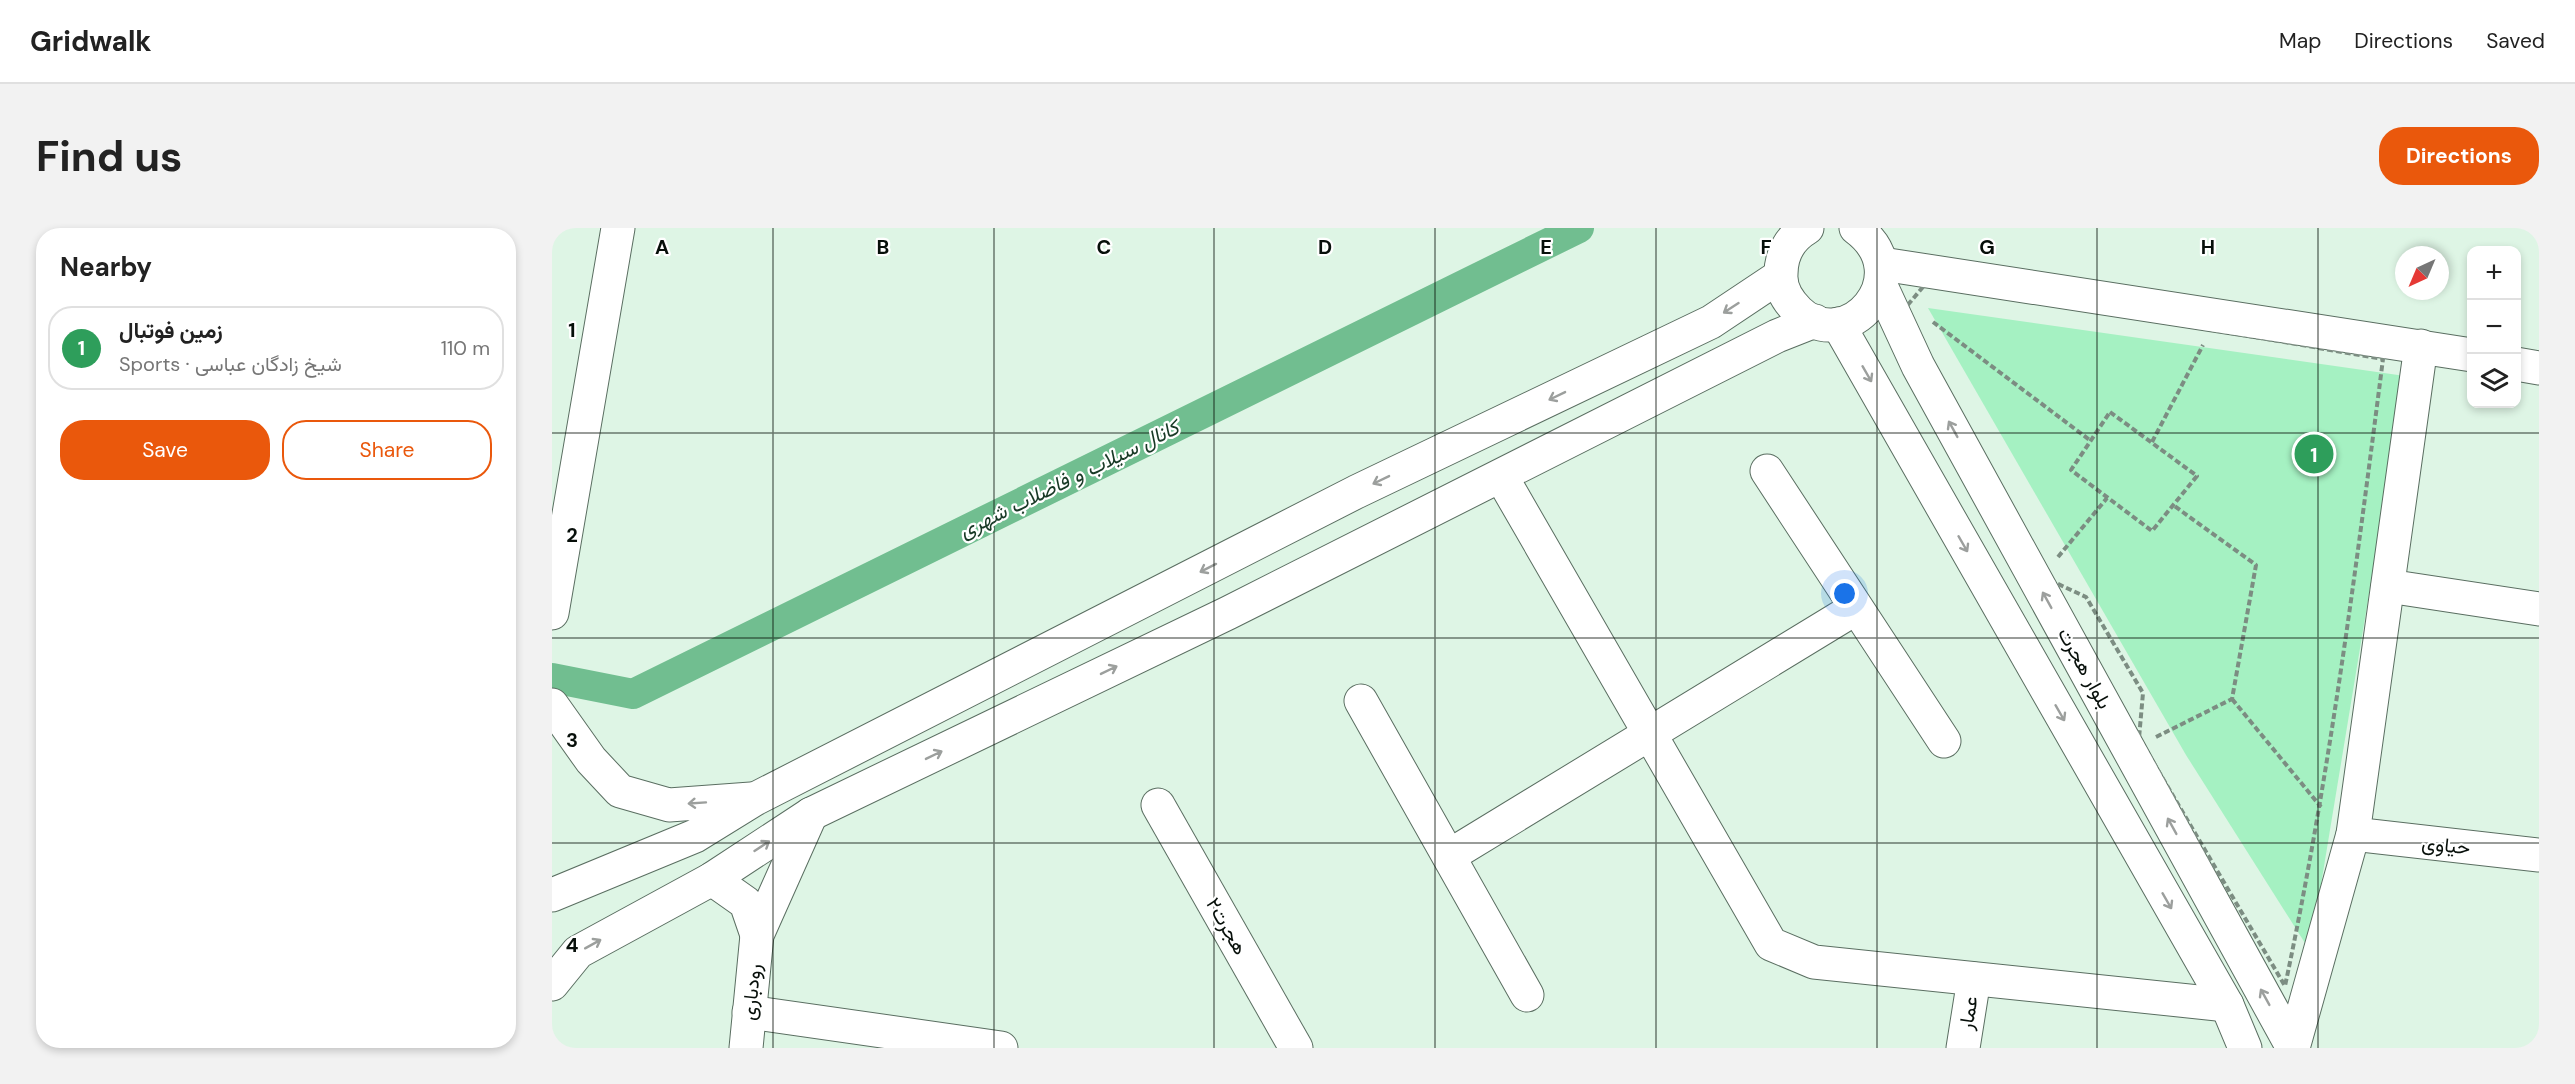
<!DOCTYPE html>
<meta charset="utf-8">
<style>
body{margin:0;font-family:"DM Sans",Vazirmatn,sans-serif;background:#f2f2f2;color:#222}
.controls{position:absolute;right:18px;top:18px;display:grid;overflow:hidden;border-radius:12px;box-shadow:0 3px 9px #0003}
.controls button{width:54px;height:54px;display:grid;place-items:center;padding:0;border:0;border-bottom:2px solid #e0e0e0;background:#fff;color:#222;font:30px sans-serif}
.compass{position:absolute;left:1843px;top:18px;width:54px;height:54px;border-radius:50%;background:#fff;box-shadow:0 3px 9px #0003;rotate:224deg}
.you{position:absolute;left:1293px;top:366px;width:21px;height:21px;margin:-15px;border:4px solid #fff;border-radius:50%;background:#1a73e8;box-shadow:0 0 0 9px #1a73e833}
.badge{display:grid;place-items:center;width:39px;height:39px;border-radius:50%;background:#ea580c;color:#fff;font-size:20px;font-weight:700}
.pin{position:absolute;translate:-50% -50%;border:3px solid #fff;box-shadow:0 2px 6px #0006}
.list{margin:0;padding:0;list-style:none}
h2{display:flex;justify-content:space-between;align-items:center;height:78px;margin:0;padding:0 24px;font-size:26px}
h2 small{font-size:20px;font-weight:400;color:#767676}
.list li{display:grid;grid-template-columns:39px 1fr auto;gap:18px;align-items:center;box-sizing:border-box;height:84px;margin:0 12px 12px;padding:0 12px;border:2px solid #e0e0e0;border-radius:24px}
.list b{display:block;font-size:22px;white-space:nowrap}
.list p{margin:0;font-size:20px;white-space:nowrap;color:#767676}
.list em{font-size:20px;font-style:normal;color:#767676}
.actions{display:flex;gap:12px;padding:18px 24px}
.actions a{flex:1;padding:14px 0;border:2px solid #ea580c;border-radius:24px;text-align:center;font-size:21px;color:#ea580c}
.actions .main{background:#ea580c;color:#fff}
.icon{flex:none;width:33px;height:33px;fill:none;stroke:currentColor;stroke-width:2;stroke-linecap:round;stroke-linejoin:round}
.map{position:relative;flex:none;width:1987px;height:820px;overflow:hidden;border-radius:24px}
header{display:flex;align-items:center;gap:36px;box-sizing:border-box;height:84px;padding:0 30px;background:#fff;border-bottom:2px solid #e0e0e0}
header strong{font-size:28px}
nav{display:flex;gap:33px;margin-inline-start:auto;font-size:21px}
.intro{display:flex;align-items:center;justify-content:space-between;box-sizing:border-box;height:144px;padding:0 36px}
h1{margin:0;font-size:42px}
.button{padding:15px 27px;border-radius:24px;background:#ea580c;color:#fff;font-size:21px;font-weight:700}
main{display:flex;gap:36px;padding:0 36px}
aside{flex:1;background:#fff;border-radius:24px;box-shadow:0 3px 9px #0003}
.map>svg:first-child{display:block}
.green{fill:#a5f1c2}
.lines{fill:none;stroke-linecap:round;stroke-linejoin:round}
.canal{stroke:#71be90;stroke-width:30}
.minor-casing{stroke:#5a6e61;stroke-width:35}
.path{stroke:#7c8d82;stroke-width:4;stroke-dasharray:6 3;stroke-linecap:butt}
.minor{stroke:#fff;stroke-width:33}
.oneway{stroke:#9c9f9d}
.grid{fill:none;stroke:#070f0a;stroke-width:1.5;stroke-opacity:0.55}
.labels{text-anchor:middle;stroke-width:4.5;stroke-linejoin:round;paint-order:stroke}
.street-label{font-size:20px;fill:#070f0a;stroke:#fff}
.water-label{font-size:21px;font-style:italic;fill:#183926;stroke:#fff}
.grid-label{font-size:20px;text-anchor:middle;font-weight:bold;fill:#070f0a;stroke:#fff;stroke-width:4.5;stroke-linejoin:round;paint-order:stroke}
</style>
<header>
<strong>Gridwalk</strong>
<nav><a>Map</a><a>Directions</a><a>Saved</a></nav>
</header>
<div class="intro"><h1>Find us</h1><a class="button">Directions</a></div>
<main>
<aside>
<h2>Nearby<small></small></h2>
<ul class="list">
<li><span class="badge" style="background:#2e9e5b">1</span><div><b>زمین فوتبال</b><p>Sports · شیخ زادگان عباسی</p></div><em>110 m</em></li>
</ul>
<div class="actions"><a class="main">Save</a><a>Share</a></div>
</aside>
<div class="map">
<svg width="1987" height="820" viewBox="0 0 1987 820">
<rect width="100%" height="100%" fill="#def5e5"/>
<path class="green" d="M1376,80l477,68 -95,575 -124,-196z"/>
<g class="lines">
<path class="canal" d="M0,450l81,16 946,-466"/>
<defs>
<g id="minor">
<path d="M1255,0c-17,10 -26,26 -26,46 -1,14 7,27 17,37 48,47 123,-35 58,-83"/>
<path d="M1330,36l590,91"/>
<path d="M1329,58l37,80 375,682"/>
<path d="M1286,96l389,681 18,43"/>
<path d="M1964,136l23,4"/>
<path d="M1215,243l177,270"/>
<path d="M949,248l270,468 43,18 413,43"/>
<path d="M1836,358l151,23"/>
<path d="M0,385l66,-385"/>
<path d="M809,473l166,294"/>
<path d="M0,477l39,55 29,31 49,14 82,-6"/>
<path d="M606,577l138,243"/>
<path d="M1801,606l186,21"/>
<path d="M897,628l407,-248"/>
<path d="M160,651l34,24 11,32"/>
<path d="M0,667l143,-59 60,-37 601,-307 355,-170 69,-46"/>
<path d="M0,756l26,-32 134,-73 99,-65 417,-201 549,-277 38,-15"/>
<path d="M197,784l252,36"/>
<path d="M194,820l11,-113 54,-121"/>
<path d="M1411,820l11,-69"/>
<path d="M1741,820l60,-214 68,-488"/>
</g>
</defs>
<use href="#minor" class="minor-casing"/>
<g class="path">
<path d="M1376,53l455,78c-27,210 -54,420 -98,627l-146,-248 4,-45 -57,-96 -45,-21 -140,-263z"/>
<path d="M1381,94l158,119"/>
<path d="M1558,184l87,64 -45,55 -81,-61z"/>
<path d="M1600,214l51,-97"/>
<path d="M1506,329l49,-59"/>
<path d="M1680,471l89,108"/>
<path d="M1604,509l76,-38 24,-134 -83,-60"/>
</g>
<use href="#minor" class="minor"/>
</g>
<defs><path id="oneway-shaft" d="M-6 0H5M1.5-3L5.5 0L1.5 3" fill="none" stroke-width="1.6" stroke-linecap="round" stroke-linejoin="round" transform="scale(1.5)"/></defs>
<g class="oneway">
<use href="#oneway-shaft" transform="translate(1179 80) rotate(147)"/>
<use href="#oneway-shaft" transform="translate(1315 146) rotate(60)"/>
<use href="#oneway-shaft" transform="translate(1005 168) rotate(154)"/>
<use href="#oneway-shaft" transform="translate(1401 201) rotate(-119)"/>
<use href="#oneway-shaft" transform="translate(829 252) rotate(154)"/>
<use href="#oneway-shaft" transform="translate(1411 316) rotate(60)"/>
<use href="#oneway-shaft" transform="translate(656 340) rotate(153)"/>
<use href="#oneway-shaft" transform="translate(1495 372) rotate(-119)"/>
<use href="#oneway-shaft" transform="translate(557 442) rotate(-26)"/>
<use href="#oneway-shaft" transform="translate(1508 485) rotate(60)"/>
<use href="#oneway-shaft" transform="translate(382 527) rotate(-26)"/>
<use href="#oneway-shaft" transform="translate(145 575) rotate(176)"/>
<use href="#oneway-shaft" transform="translate(1620 598) rotate(-119)"/>
<use href="#oneway-shaft" transform="translate(210 618) rotate(-33)"/>
<use href="#oneway-shaft" transform="translate(1615 673) rotate(60)"/>
<use href="#oneway-shaft" transform="translate(41 716) rotate(-29)"/>
<use href="#oneway-shaft" transform="translate(1713 769) rotate(-119)"/>
</g>
<path class="grid" d="M221,0v820M442,0v820M662,0v820M883,0v820M1104,0v820M1325,0v820M1545,0v820M1766,0v820M0,205h1987M0,410h1987M0,615h1987"/>
<g class="labels">
<g class="street-label">
<text transform="translate(1533 440) rotate(61)" y="7">بلوار هجرت</text>
<text transform="translate(1894 617) rotate(6)" y="7">حیاوی</text>
<text transform="translate(675 698) rotate(60)" y="7">هجرت۲</text>
<text transform="translate(199 764) rotate(-84)" y="7">رودباری</text>
<text transform="translate(1416 785) rotate(-81)" y="7">عمار</text>
</g>
<g class="water-label">
<text transform="translate(517 251) rotate(-26)" y="7">کانال سیلاب و فاضلاب شهری</text>
</g>
</g>
<g class="grid-label">
<text x="110" y="26">A</text>
<text x="331" y="26">B</text>
<text x="552" y="26">C</text>
<text x="773" y="26">D</text>
<text x="994" y="26">E</text>
<text x="1214" y="26">F</text>
<text x="1435" y="26">G</text>
<text x="1656" y="26">H</text>
<text x="20" y="109">1</text>
<text x="20" y="314">2</text>
<text x="20" y="519">3</text>
<text x="20" y="724">4</text>
</g>
</svg>
<div class="controls">
<button>+</button>
<button>−</button>
<button><svg class="icon" aria-label="layers" viewBox="0 0 24 24"><path d="M12 4l9 5-9 5-9-5zM3 14l9 5 9-5"/></svg></button>
</div>
<svg class="compass" viewBox="-18 -18 36 36"><path d="M0-13l5 13h-10z" fill="#e53935"/><path d="M0 13l5-13h-10z" fill="#767676"/></svg>
<div class="you"></div>
<div class="pin badge" style="left:1762px;top:226px;background:#2e9e5b">1</div>
</div>
</main>
